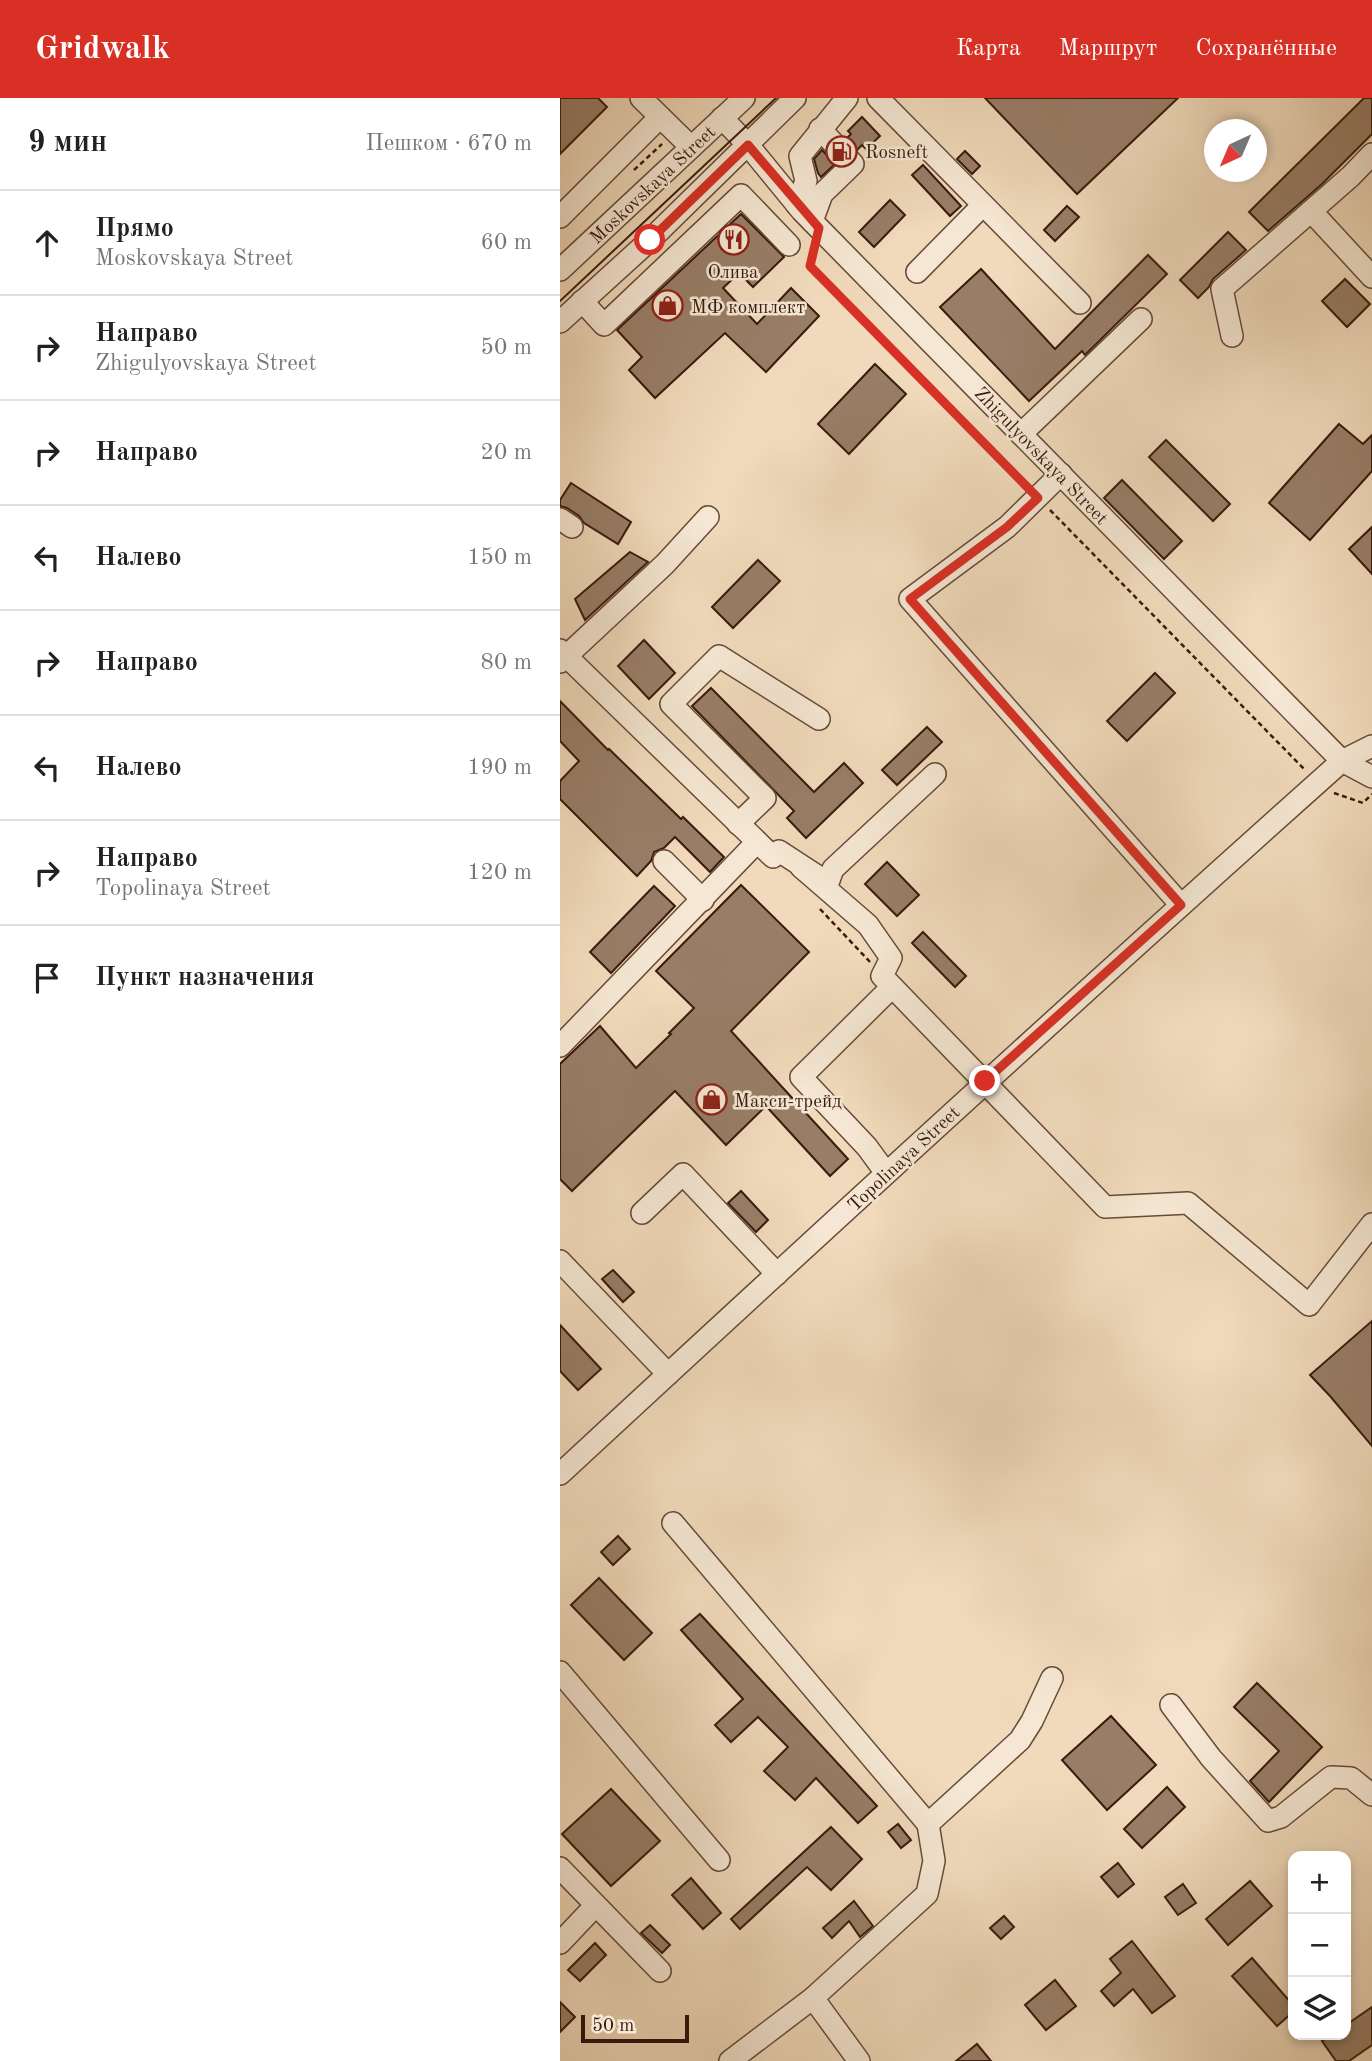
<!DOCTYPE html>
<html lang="ru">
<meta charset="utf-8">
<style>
body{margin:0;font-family:"Old Standard TT",serif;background:#f6f6f6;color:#222}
.controls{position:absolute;right:21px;bottom:21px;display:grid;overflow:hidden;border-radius:14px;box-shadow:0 4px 10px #0003}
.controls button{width:63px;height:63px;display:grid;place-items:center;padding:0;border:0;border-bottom:2px solid #e0e0e0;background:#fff;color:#222;font:35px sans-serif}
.compass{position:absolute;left:644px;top:21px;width:63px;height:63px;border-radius:50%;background:#fff;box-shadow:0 4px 10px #0003;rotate:224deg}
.scale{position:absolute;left:21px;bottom:18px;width:108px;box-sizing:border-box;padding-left:7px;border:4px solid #391a0d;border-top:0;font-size:19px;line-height:24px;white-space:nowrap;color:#391a0d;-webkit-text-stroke:5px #f5e7d3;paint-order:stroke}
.stop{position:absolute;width:21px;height:21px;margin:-16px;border:5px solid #d93025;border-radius:50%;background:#fff}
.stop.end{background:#d93025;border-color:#fff;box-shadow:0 2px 7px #0008}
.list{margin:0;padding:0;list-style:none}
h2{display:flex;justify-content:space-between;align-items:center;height:91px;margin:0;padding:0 28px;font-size:30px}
h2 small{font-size:23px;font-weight:400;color:#767676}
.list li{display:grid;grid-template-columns:46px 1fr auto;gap:21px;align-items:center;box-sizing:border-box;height:105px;padding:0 28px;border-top:2px solid #e0e0e0}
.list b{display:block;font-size:26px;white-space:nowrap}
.list p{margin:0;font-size:23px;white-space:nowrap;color:#767676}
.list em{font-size:23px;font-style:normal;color:#767676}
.icon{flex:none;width:38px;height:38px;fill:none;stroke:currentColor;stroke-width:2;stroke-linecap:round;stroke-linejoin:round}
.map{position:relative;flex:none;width:812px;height:1963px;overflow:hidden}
header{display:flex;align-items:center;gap:42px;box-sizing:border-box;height:98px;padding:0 35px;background:#d93025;color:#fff}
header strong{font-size:33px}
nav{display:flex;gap:38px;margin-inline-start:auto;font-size:24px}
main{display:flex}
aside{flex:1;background:#fff}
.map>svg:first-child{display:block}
.building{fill:#987e67;stroke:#391a0d;stroke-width:2}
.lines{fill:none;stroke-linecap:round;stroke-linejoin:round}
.minor-casing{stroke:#674a38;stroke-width:24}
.path{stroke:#391a0d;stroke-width:2.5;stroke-dasharray:5 3.5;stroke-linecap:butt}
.minor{stroke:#f5e7d3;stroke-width:21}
.tram{stroke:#391a0d;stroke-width:2}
.route{stroke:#d93025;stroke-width:9}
.labels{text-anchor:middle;stroke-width:5;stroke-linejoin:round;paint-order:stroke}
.poi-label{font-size:19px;fill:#391a0d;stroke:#f5e7d3;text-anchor:start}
.street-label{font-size:19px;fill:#391a0d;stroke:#f5e7d3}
</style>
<header>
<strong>Gridwalk</strong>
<nav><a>Карта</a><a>Маршрут</a><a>Сохранённые</a></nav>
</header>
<main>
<aside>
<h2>9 мин<small>Пешком · 670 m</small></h2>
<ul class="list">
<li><svg class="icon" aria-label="ahead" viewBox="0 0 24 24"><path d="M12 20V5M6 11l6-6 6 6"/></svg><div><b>Прямо</b><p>Moskovskaya Street</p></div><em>60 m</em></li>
<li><svg class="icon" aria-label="right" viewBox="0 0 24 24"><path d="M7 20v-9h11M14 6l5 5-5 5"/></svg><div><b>Направо</b><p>Zhigulyovskaya Street</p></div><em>50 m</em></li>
<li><svg class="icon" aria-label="right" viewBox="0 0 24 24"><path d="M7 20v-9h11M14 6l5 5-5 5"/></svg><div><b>Направо</b></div><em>20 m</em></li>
<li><svg class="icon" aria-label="left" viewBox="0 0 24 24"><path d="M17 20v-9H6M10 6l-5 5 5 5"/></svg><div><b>Налево</b></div><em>150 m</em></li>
<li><svg class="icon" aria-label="right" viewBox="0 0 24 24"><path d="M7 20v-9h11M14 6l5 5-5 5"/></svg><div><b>Направо</b></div><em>80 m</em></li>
<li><svg class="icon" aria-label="left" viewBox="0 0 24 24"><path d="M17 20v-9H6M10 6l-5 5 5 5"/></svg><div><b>Налево</b></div><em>190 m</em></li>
<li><svg class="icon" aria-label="right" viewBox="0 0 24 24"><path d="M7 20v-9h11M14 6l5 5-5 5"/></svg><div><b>Направо</b><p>Topolinaya Street</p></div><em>120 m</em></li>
<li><svg class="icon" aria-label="arrive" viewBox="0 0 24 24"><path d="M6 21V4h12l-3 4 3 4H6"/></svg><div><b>Пункт назначения</b></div></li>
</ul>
</aside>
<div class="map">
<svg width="812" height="1963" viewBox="0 0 812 1963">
<rect width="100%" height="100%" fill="#f0dabb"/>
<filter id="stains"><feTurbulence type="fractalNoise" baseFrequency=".00286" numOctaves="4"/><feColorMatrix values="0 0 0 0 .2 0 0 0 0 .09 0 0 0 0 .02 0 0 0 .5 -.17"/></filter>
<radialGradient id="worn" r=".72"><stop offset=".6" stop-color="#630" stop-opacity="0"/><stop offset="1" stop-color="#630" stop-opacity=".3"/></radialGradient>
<g class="building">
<path d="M0,0h38l9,9 -47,47z"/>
<path d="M425,0h193l-101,96z"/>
<path d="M804,0h8v36l-50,50 -54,47 -19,-19z"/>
<path d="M302,19l18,19 -14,13 -4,-4 -5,5 -10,-12 4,-4 -3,-3z"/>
<path d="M262,52l13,14 -14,13 -3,-4 -4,-14z"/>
<path d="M405,53l15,15 -8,8 -15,-15z"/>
<path d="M363,67l38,41 -11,10 -38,-41z"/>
<path d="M330,102l15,15 -31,32 -15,-15z"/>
<path d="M507,108l12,11 -24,24 -11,-11z"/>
<path d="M181,116l43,43 -31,30 -14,-14 -16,15 34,36 34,-36 28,28 -53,56 -41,-39 -70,65 -26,-28 13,-13 -25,-27z"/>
<path d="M668,134l18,18 -33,29 -4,8 -11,11 -18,-18z"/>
<path d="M588,157l19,19 -82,81 -3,-4 -53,50 -89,-94 41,-38 74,80z"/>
<path d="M785,181l25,25 -23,23 -25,-26z"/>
<path d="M315,266l31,30 -57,60 -31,-30z"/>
<path d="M779,326l24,20 9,-9v36l-62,69 -41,-37z"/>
<path d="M606,342l64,64 -17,17 -64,-64z"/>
<path d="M562,382l60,61 -18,18 -60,-61z"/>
<path d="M11,385l60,39 -13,22 -34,-21 -5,-7 -12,-8 -7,-2v-6z"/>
<path d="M812,429v47l-23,-25z"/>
<path d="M70,454l18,10 -63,58 -10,-21z"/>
<path d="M198,462l22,21 -47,47 -21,-21z"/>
<path d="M84,542l31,33 -26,26 -31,-33z"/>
<path d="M595,575l20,20 -48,48 -20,-20z"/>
<path d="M151,590l103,104 30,-29 19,20 -57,55 -19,-20 7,-7 -102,-105z"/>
<path d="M0,603l48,49 1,-1 72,70 2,-2 41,40 -14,15 -35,-35 -11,11 -10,4 -3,9 -14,15 -77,-77v-18l19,-20 -19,-20z"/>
<path d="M367,629l15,15 -45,43 -15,-15z"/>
<path d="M327,764l32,33 -22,21 -32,-32z"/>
<path d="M181,787l68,67 -78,79 117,128 -18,17 -64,-70 -40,39 -51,-54 -103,100 -12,-12v-115l40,-38 36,42 35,-34 -2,-1 25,-25 -38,-37z"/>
<path d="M94,788l21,20 -64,67 -21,-21z"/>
<path d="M363,834l43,44 -11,11 -43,-44z"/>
<path d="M181,1093l27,29 -12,12 -28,-29z"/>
<path d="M53,1172l21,22 -11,10 -21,-23z"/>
<path d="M812,1223v125l-42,-50 -20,-21z"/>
<path d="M0,1227l41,44 -23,21 -18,-19z"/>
<path d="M58,1438l12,13 -17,16 -12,-13z"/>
<path d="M39,1480l53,55 -28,27 -53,-55z"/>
<path d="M140,1516l177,192 -19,17 -42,-45 -21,22 -31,-29 24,-24 -30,-30 -27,25 -16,-17 28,-26 -62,-69z"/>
<path d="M697,1585l65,64 -53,55 -19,-21 29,-30 -45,-44z"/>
<path d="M551,1618l45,49 -49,45 -45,-50z"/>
<path d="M607,1689l18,20 -43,41 -18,-19z"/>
<path d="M51,1691l49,52 -49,45 -49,-52z"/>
<path d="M338,1726l13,16 -10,8 -13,-16z"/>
<path d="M271,1729l31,32 -31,31 -24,-23 -67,62 -9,-10z"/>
<path d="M558,1765l16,21 -16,13 -17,-20z"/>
<path d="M131,1780l30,35 -18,16 -31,-34z"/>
<path d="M690,1783l22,25 -44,39 -22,-26z"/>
<path d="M623,1786l13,19 -18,12 -13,-18z"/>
<path d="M294,1803l19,25 -13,11 -11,-16 -17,17 -9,-10z"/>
<path d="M444,1818l10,11 -13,12 -11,-11z"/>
<path d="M90,1827l20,20 -8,8 -21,-20z"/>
<path d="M572,1843l43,55 -23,17 -19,-24 -19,17 -13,-15 20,-18 -11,-14z"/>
<path d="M35,1845l11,12 -26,26 -12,-11z"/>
<path d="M692,1860l41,47v7l-16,14 -45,-50z"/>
<path d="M495,1882l21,26 -30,24 -21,-25z"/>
<path d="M0,1904l15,15 -15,15z"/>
<path d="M812,1909v38l-23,16h-13l-14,-20 10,-6h14v-10z"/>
<path d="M417,1946l14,17h-35z"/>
</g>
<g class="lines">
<defs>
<g id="minor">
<path d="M81,0l50,49"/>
<path d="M318,0l202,205"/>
<path d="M162,20l26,27 54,66 540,550 30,16"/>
<path d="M237,107l9,-24 -6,-25 47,-58"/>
<path d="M751,113l61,66"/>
<path d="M0,119l100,-100"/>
<path d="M252,123l10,-27 31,-30 -33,-35"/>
<path d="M0,172l184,-172"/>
<path d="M357,174l66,-67"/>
<path d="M22,203l22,24 137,-130 48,50"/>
<path d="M0,224l90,-82 145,-142"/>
<path d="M672,238l-10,-47 129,-113 21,-22"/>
<path d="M461,336l120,-115"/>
<path d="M501,376l-54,53 -97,72 271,306"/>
<path d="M0,421l12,8"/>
<path d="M0,552l213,207 6,-6 49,32 5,-14 102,-95"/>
<path d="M0,564l105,-98 43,-47"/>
<path d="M178,726l27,-26 -94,-94 48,-48 100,63"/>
<path d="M104,763l39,39"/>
<path d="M241,769l67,58 23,33 -9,18 223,231 83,-4 121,102 63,-81"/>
<path d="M0,948l197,-204"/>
<path d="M326,1075l-19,-26 -66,-70 91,-90"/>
<path d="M82,1115l41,-39 94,100"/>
<path d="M0,1163l108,113"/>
<path d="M0,1376c259,-240 519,-478 782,-713l30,-15"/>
<path d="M113,1425l255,301"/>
<path d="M0,1574l159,188"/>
<path d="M611,1607l40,53 57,63 13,-4 50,-40 20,1 21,17"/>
<path d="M0,1770l100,103"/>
<path d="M0,1845l35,-37"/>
<path d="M170,1963l83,-63"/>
<path d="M299,1963l-46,-63 114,-104 7,-33 -6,-37 92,-84 12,-19 20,-43"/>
</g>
</defs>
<use href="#minor" class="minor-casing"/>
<g class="path">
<path d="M74,72l28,-26"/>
<path d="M255,150l-5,18 216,219"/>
<path d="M490,412l255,260"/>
<path d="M774,695l29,10 9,-9"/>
<path d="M260,811l50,53"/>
</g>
<use href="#minor" class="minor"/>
<path class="tram" d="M0,203l216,-203"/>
</g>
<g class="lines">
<path class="route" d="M90,142l98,-95 71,83 -9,38 228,232 -31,29 -97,72 271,306 -196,176"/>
</g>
<defs>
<symbol id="fuel-ring" viewBox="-11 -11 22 22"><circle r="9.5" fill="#f5e7d3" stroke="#8f2418" stroke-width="1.5"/><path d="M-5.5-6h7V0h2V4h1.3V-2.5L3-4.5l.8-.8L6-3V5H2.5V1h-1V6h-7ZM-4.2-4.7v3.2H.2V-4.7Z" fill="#8f2418"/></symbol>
<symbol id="restaurant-ring" viewBox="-11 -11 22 22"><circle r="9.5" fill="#f5e7d3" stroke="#8f2418" stroke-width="1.5"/><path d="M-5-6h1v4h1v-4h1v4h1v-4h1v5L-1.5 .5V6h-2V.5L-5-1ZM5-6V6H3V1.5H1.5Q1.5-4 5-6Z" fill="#8f2418"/></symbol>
<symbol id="shop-ring" viewBox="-11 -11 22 22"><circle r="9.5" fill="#f5e7d3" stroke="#8f2418" stroke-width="1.5"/><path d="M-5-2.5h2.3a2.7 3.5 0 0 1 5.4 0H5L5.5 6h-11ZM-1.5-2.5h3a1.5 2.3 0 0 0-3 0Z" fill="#8f2418"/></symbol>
</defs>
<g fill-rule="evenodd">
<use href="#fuel-ring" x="264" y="36" width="35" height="35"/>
<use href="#restaurant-ring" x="156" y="124" width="35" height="35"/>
<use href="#shop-ring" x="90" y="190" width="35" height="35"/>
<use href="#shop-ring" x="134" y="984" width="35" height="35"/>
</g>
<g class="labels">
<g class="poi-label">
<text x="305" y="60">Rosneft</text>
<text x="173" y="180" text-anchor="middle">Олива</text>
<text x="131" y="215">МФ комплект</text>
<text x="174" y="1009">Макси-трейд</text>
</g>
<g class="street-label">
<text transform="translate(92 86) rotate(-43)" y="7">Moskovskaya Street</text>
<text transform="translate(482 357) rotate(46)" y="7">Zhigulyovskaya Street</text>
<text transform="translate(343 1060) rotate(-43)" y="7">Topolinaya Street</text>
</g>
</g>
<rect width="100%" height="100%" filter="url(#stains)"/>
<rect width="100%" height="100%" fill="url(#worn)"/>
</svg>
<div class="controls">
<button>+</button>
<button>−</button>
<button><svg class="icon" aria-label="layers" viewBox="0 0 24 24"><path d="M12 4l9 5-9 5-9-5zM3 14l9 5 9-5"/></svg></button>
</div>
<svg class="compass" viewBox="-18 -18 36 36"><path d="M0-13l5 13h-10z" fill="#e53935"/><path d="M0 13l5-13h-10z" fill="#767676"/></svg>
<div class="scale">50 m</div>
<div class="stop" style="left:90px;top:142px"></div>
<div class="stop end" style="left:425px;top:983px"></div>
</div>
</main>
